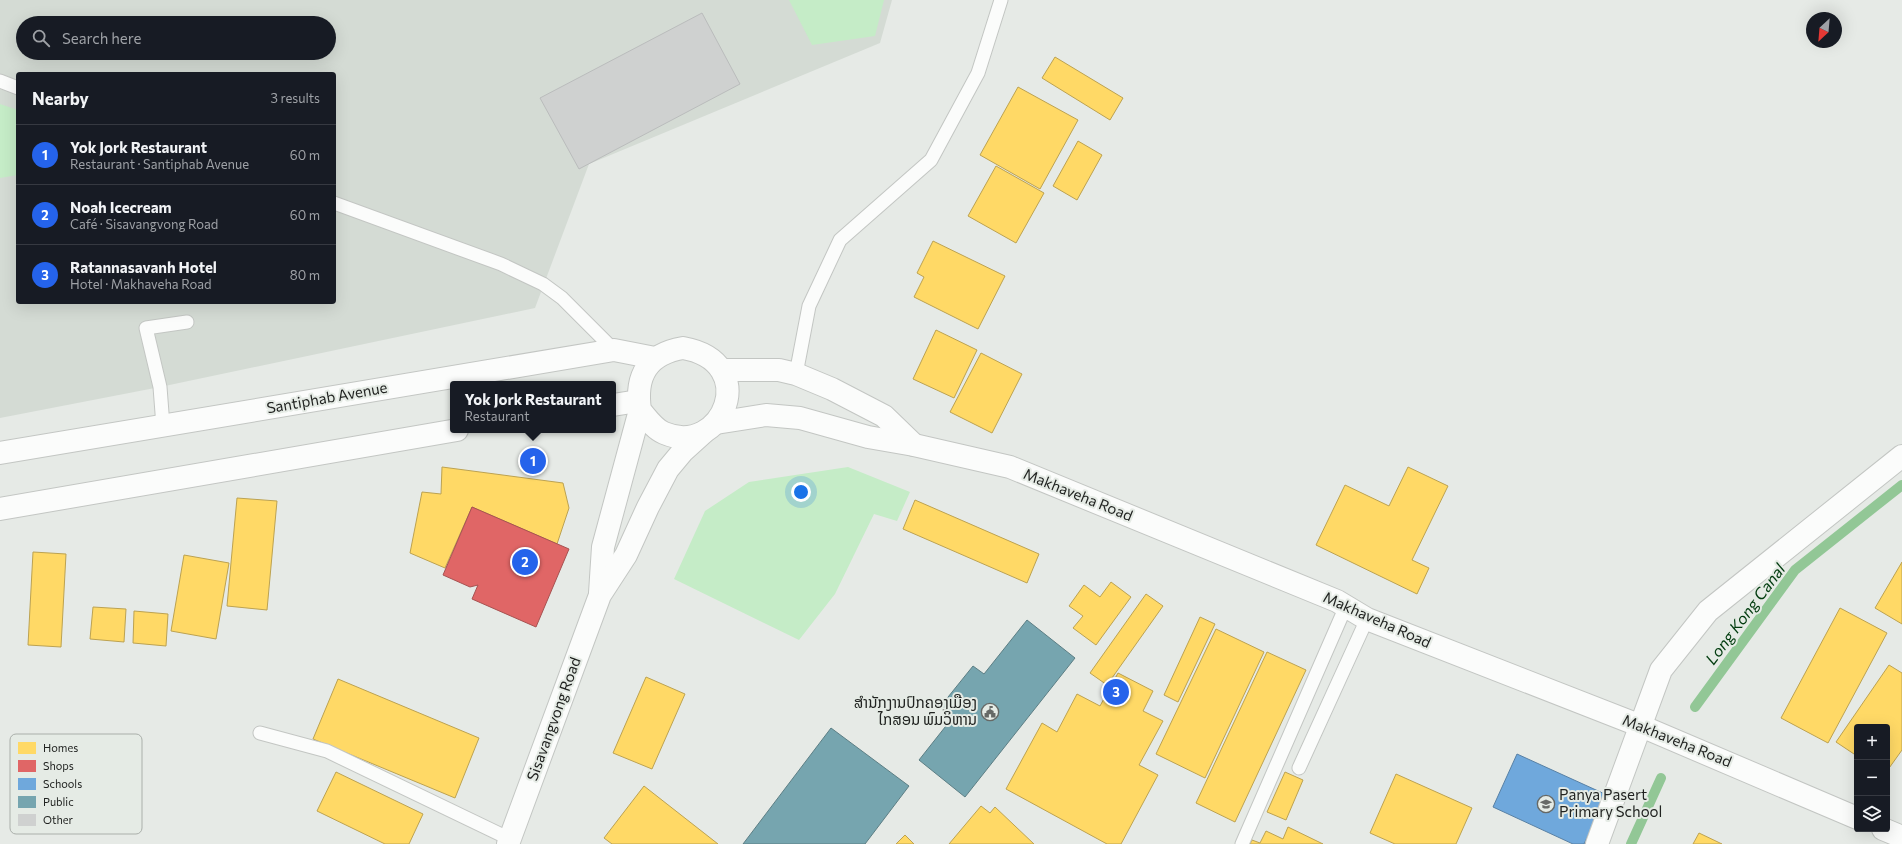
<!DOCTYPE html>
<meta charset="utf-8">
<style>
body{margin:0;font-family:Commissioner,"Noto Sans Lao",sans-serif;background:#20242c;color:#f1f3f6}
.controls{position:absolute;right:12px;bottom:12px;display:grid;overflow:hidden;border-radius:4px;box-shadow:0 4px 16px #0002}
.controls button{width:36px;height:36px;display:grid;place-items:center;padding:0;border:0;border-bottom:1px solid #363941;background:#171b24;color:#f1f3f6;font:20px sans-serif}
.compass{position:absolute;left:1806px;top:12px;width:36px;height:36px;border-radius:50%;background:#171b24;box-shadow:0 4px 16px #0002;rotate:206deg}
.you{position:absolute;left:801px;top:492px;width:14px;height:14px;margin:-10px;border:3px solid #fff;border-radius:50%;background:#1a73e8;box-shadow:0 0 0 6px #1a73e833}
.badge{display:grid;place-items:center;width:26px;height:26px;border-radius:50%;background:#2563eb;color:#fff;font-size:13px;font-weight:700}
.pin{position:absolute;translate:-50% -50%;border:2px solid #fff;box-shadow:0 1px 4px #0006}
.popup{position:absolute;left:450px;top:381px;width:166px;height:52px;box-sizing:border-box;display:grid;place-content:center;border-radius:4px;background:#171b24;filter:drop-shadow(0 1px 3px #0005);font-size:13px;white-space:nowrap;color:#9ea1a6}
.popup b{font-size:15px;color:#f1f3f6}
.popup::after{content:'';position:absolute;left:50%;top:100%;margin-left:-8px;border:8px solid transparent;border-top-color:#171b24}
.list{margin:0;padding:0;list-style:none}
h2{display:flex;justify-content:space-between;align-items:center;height:52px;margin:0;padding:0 16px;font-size:17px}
h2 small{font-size:13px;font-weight:400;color:#9ea1a6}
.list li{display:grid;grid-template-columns:26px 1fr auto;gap:12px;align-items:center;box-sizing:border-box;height:60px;padding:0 16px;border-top:1px solid #363941}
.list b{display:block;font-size:15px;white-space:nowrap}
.list p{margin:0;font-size:13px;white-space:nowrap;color:#9ea1a6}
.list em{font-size:13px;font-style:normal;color:#9ea1a6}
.icon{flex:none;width:22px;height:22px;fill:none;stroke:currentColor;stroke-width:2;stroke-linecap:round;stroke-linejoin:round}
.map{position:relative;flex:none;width:1902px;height:844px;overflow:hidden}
.search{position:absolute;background:#171b24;box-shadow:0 4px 16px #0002;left:16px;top:16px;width:320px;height:44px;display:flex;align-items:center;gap:10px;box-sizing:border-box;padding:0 14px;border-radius:22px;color:#9ea1a6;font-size:15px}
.panel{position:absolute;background:#171b24;box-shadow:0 4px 16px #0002;left:16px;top:72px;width:320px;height:232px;border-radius:4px}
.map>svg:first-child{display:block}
.built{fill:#d4dbd4;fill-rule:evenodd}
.green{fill:#c5ecc7}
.homes{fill:#ffd966;stroke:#bca251}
.shops{fill:#e06666;stroke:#a75251}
.schools{fill:#6fa8dc;stroke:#5880a4}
.public{fill:#76a5af;stroke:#5c7e84}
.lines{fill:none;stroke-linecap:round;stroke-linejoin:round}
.stream{stroke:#92c796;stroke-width:10}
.building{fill:#cfd1d0;stroke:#babcbc}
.lane-casing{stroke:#c3c6c3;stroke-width:15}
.street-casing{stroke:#c3c6c3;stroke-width:24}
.secondary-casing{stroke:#c3c6c3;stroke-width:24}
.lane{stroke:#fbfcfb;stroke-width:13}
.street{stroke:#fbfcfb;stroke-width:22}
.secondary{stroke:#fbfcfb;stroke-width:22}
.labels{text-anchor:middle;stroke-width:4;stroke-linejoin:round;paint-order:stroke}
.street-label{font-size:15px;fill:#212321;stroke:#e5ebe5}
.poi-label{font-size:15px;fill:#212321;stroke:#e5ebe5;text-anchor:end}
.water-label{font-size:16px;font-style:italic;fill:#013b0e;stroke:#e5ebe5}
.key{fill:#e5ebe5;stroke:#aaafaa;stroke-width:1}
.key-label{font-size:11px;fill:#212321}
</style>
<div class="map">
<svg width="1902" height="844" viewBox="0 0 1902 844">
<rect width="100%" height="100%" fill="#e6eae6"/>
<path class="built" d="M0,0h892l-12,43 -291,121 -54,144 -375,79 -160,31zM23,23h306v30h-306zM18,74h316v228h-316z"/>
<g class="green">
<path d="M789,0h95l-9,36 -63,9z"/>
<path d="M0,104l18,6v65l-18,3z"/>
<path d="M848,467l62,25 -13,29 -23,-7 -39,80 -36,46 -125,-61 31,-68 44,-29z"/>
</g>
<g class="homes">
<path d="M1055,57l68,41 -13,22 -68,-42z"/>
<path d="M1018,87l60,33 -38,69 -60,-34z"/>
<path d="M1078,141l24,14 -25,45 -24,-14z"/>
<path d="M996,166l48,27 -28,50 -48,-27z"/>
<path d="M933,241l72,35 -27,53 -64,-32 10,-20 -7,-4z"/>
<path d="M936,330l41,20 -23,48 -41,-19z"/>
<path d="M981,353l41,21 -30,59 -42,-21z"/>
<path d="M442,467l121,16 6,25 -12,36 -85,-37 -27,61 -35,-15 12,-61 19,2z"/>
<path d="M1408,467l40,19 -36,74 17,8 -12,26 -101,-49 29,-60 44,21z"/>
<path d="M237,498l40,3 -10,109 -40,-4z"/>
<path d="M915,500l124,54 -12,29 -124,-54z"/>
<path d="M33,552l33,2 -5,93 -33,-2z"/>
<path d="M184,555l45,8 -13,76 -45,-8z"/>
<path d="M1902,562v62l-27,-16z"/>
<path d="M1111,582l20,15 -35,48 -23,-17 10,-12 -14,-10 15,-21 16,12z"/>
<path d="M1146,594l17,12 -56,79 -17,-12z"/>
<path d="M93,607l33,2 -2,33 -34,-3z"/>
<path d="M1840,608l47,25 -59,110 -47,-25z"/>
<path d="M134,611l34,3 -2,32 -33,-3z"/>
<path d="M1200,617l15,7 -37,78 -14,-7z"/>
<path d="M1216,629l48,23 -59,126 -49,-24z"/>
<path d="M1267,652l39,18 -71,152 -39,-19z"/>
<path d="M1889,665l13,8v77l-15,21v-44h-30v29l-21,-14z"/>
<path d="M1118,673l35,18 -10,20 20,10 -24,44 19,10 -37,69h-14l-101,-55 36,-66 15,9 20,-38 23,12z"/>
<path d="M646,677l39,17 -33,75 -39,-16z"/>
<path d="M338,679l141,59 -24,60 -142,-59z"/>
<path d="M336,772l87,42 -14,30h-24l-68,-33z"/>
<path d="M1285,772l18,8 -17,40 -19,-8z"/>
<path d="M1396,774l76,34 -16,36h-61l-25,-11z"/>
<path d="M644,786l74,58h-106l-8,-6z"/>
<path d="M981,806l9,7 5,-6 39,37h-85z"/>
<path d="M1288,827l35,17h-73l2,-4 8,3 6,-12 17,8z"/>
<path d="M1699,833l23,11h-29z"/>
<path d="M905,835l9,9h-18z"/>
</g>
<path class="shops" d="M472,507l97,42 -33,78 -64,-28 6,-14 -8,2 -27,-12z"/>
<path class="schools" d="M1517,754l90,41 -23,49h-11l-80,-37z"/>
<g class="public">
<path d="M1027,620l48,38 -110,139 -46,-37 34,-43 -13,-10 33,-41 11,8z"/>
<path d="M831,728l78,58 -44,58h-122z"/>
</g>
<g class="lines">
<g class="stream">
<path d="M1695,707l100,-137 107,-85"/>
<path d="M1631,844l30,-66"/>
</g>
</g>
<path class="building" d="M702,13l38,71 -161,85 -39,-71z"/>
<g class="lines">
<defs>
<g id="lane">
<path d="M0,81l18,7"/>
<path d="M334,203l167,61 42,20 19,14 52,52"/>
<path d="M796,374l13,-68 31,-66 91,-80 47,-87 23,-73"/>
<path d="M163,426l-3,-39 -14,-59 41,-6"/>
<path d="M260,733l67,18 183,88"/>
<path d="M1299,768l68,-149"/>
<path d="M1242,844l104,-238"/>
</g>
<g id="street">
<path d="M600,593l3,-46 37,-137"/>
<path d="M508,844l92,-249 26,-40 22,-48 20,-38 15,-18 21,-19"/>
<path d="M1597,844l64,-174 47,-59 194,-155"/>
</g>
<g id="secondary">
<path d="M683,348c79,14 40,110 -19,85 -10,-4 -17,-15 -24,-23 -5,-35 8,-56 43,-62z"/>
<path d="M722,370h57l17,4 36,15 52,27 30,29"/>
<path d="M613,405l25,-4"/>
<path d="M716,423l50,-8 34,3 68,19 46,8 96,22 327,134 30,18 274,107 216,92"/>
<path d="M0,453l614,-103 41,8"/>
<path d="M0,509l457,-79"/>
<path d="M1883,829l19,8"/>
</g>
</defs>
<use href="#lane" class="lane-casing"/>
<use href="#street" class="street-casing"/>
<use href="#secondary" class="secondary-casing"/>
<use href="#lane" class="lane"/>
<use href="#street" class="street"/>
<use href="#secondary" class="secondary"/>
</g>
<defs>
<symbol id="civic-ring" viewBox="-11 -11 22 22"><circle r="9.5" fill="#e5ebe5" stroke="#666966" stroke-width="1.5"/><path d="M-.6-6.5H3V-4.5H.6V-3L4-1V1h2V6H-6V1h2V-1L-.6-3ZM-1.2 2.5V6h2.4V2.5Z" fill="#666966"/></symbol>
<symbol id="school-ring" viewBox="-11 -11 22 22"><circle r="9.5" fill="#e5ebe5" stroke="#666966" stroke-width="1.5"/><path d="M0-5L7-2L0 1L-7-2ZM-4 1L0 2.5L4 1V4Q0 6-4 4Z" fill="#666966"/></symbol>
</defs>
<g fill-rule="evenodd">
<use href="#civic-ring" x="980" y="702" width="20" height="20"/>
<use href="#school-ring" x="1536" y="794" width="20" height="20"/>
</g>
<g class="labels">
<g class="street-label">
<text transform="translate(327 398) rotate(-10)" y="5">Santiphab Avenue</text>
<text transform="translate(1078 495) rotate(22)" y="5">Makhaveha Road</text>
<text transform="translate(1377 620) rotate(24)" y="5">Makhaveha Road</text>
<text transform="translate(554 719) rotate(-70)" y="5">Sisavangvong Road</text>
<text transform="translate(1677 741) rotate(22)" y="5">Makhaveha Road</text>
</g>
<g class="poi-label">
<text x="977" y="708">ສຳນັກງານປົກຄອງເມືອງ<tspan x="977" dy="17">ໄກສອນ ພົມວິຫານ</tspan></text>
<text x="1559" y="800" text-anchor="start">Panya Pasert<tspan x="1559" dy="17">Primary School</tspan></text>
</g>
<g class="water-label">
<text transform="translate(1745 614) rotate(-53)" y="6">Long Kong Canal</text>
</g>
</g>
<rect x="10" y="734" width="132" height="100" rx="6" class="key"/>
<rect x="18" y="742" width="18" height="12" fill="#ffd966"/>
<rect x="18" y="760" width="18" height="12" fill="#e06666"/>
<rect x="18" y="778" width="18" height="12" fill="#6fa8dc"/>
<rect x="18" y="796" width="18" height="12" fill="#76a5af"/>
<rect x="18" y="814" width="18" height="12" fill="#cfd1d0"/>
<g class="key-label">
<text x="43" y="752">Homes</text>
<text x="43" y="770">Shops</text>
<text x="43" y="788">Schools</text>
<text x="43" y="806">Public</text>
<text x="43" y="824">Other</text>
</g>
</svg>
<div class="controls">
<button>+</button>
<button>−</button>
<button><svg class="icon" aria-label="layers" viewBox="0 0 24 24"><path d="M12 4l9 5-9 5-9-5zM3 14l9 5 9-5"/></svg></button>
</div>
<svg class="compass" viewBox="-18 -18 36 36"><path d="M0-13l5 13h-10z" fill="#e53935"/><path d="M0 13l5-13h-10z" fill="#9ea1a6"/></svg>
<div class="you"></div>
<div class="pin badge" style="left:533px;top:461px">1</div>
<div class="popup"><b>Yok Jork Restaurant</b>Restaurant</div>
<div class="pin badge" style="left:525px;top:562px">2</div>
<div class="pin badge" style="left:1116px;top:692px">3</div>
<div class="search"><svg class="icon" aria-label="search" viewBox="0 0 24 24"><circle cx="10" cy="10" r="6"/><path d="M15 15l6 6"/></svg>Search here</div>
<section class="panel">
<h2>Nearby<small>3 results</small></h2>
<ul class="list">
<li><span class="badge">1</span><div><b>Yok Jork Restaurant</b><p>Restaurant · Santiphab Avenue</p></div><em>60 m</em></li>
<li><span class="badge">2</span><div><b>Noah Icecream</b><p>Café · Sisavangvong Road</p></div><em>60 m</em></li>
<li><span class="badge">3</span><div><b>Ratannasavanh Hotel</b><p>Hotel · Makhaveha Road</p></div><em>80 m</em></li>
</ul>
</section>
</div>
